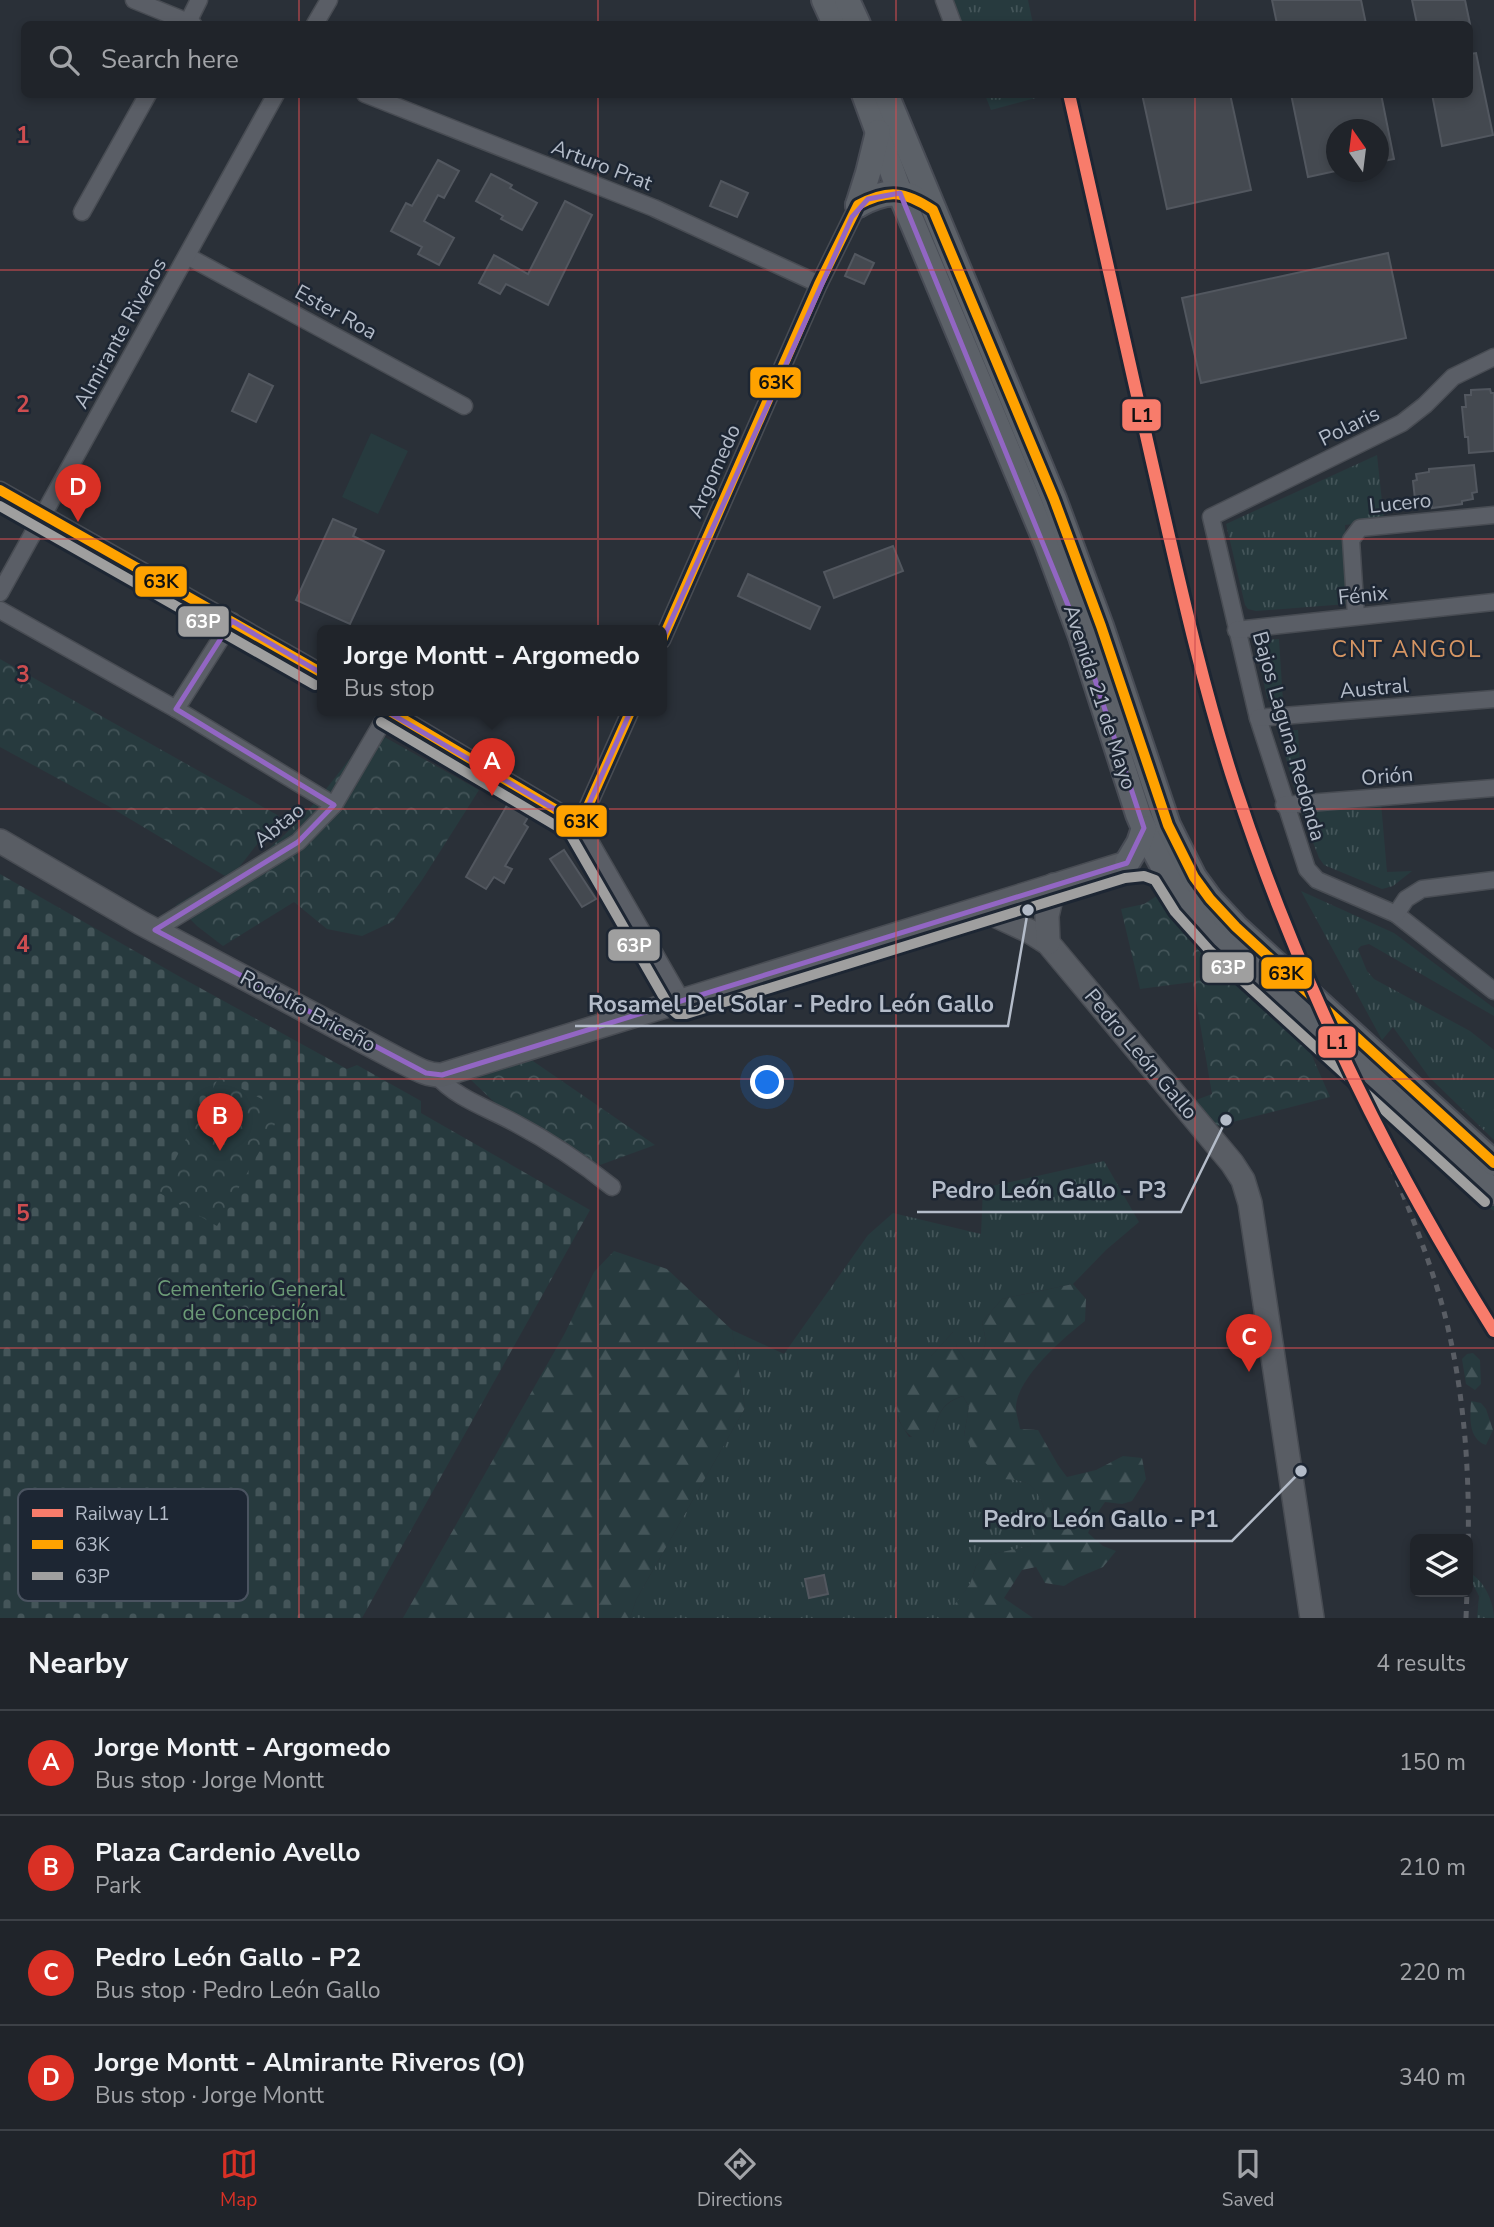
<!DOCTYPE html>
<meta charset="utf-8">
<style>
body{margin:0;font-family:"Nunito Sans",sans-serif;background:#282c32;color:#f1f3f6}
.controls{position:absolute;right:21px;bottom:21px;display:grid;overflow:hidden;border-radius:10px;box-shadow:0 4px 10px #0003}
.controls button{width:63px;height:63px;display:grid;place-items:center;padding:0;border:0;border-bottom:2px solid #3d4147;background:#20242a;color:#f1f3f6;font:35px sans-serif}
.compass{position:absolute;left:1326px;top:119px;width:63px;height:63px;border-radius:50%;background:#20242a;box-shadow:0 4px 10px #0003;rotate:346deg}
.you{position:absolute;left:768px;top:1083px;width:24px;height:24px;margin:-18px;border:5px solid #fff;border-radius:50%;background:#1a73e8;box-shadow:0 0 0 10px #1a73e833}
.badge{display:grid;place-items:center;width:46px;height:46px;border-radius:50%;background:#d93025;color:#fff;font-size:23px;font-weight:700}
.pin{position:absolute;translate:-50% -58px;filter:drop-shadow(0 2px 4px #0008)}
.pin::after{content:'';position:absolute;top:37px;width:24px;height:21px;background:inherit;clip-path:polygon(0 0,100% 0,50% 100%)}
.popup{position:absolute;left:317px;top:625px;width:350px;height:91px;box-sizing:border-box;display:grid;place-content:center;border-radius:10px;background:#20242a;filter:drop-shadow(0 2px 5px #0005);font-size:23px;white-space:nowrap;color:#a2a4a8}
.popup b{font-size:26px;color:#f1f3f6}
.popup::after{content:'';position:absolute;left:50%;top:100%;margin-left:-14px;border:14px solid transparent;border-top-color:#20242a}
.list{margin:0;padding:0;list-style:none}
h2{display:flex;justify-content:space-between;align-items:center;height:91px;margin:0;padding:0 28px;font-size:30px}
h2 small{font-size:23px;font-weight:400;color:#a2a4a8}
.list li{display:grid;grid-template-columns:46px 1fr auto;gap:21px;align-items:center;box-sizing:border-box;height:105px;padding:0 28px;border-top:2px solid #3d4147}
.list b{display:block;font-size:26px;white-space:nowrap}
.list p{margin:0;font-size:23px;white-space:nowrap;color:#a2a4a8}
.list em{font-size:23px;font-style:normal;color:#a2a4a8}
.icon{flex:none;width:38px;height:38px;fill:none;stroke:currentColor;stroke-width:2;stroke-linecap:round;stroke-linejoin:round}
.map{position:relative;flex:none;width:1494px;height:1618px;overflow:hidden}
.search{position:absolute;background:#20242a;box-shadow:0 4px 10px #0003;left:21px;right:21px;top:21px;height:77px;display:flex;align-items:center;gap:18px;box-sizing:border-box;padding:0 24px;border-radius:10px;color:#a2a4a8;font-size:26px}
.sheet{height:511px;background:#20242a}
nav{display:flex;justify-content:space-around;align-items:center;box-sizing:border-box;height:98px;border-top:2px solid #3d4147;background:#20242a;font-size:19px;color:#a2a4a8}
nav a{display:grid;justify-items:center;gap:4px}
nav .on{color:#d93025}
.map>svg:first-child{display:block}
.grass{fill:url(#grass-tufts)}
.forest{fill:url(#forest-firs)}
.cemetery{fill:url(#cemetery-stones)}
.park{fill:url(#park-crowns)}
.garden{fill:#273a3e}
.building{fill:#444950;stroke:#52575f;stroke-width:2}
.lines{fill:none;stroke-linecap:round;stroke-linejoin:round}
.street-casing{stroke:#484c53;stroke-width:19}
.secondary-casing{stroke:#484c53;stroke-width:26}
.primary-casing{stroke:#484c55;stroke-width:28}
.street{stroke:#5a5e66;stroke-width:16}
.secondary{stroke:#595d64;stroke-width:23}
.primary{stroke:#5c6168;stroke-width:24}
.rail{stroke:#595d64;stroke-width:5;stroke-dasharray:7 7;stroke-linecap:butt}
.bus-1-casing{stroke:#1d2633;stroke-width:16}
.bus-2-casing{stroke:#1d2633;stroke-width:16}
.bus-1{stroke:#ffa200;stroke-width:10}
.bus-2{stroke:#9f9f9f;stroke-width:10}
.rail-1-casing{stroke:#1d2633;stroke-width:18}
.rail-1{stroke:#f87c6b;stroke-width:12}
.marked{fill:none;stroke:#9266c3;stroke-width:5;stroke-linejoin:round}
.grid{fill:none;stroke:#ce4d50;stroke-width:2;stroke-opacity:0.55}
.labels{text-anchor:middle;stroke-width:5;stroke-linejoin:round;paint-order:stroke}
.street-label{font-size:21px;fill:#b4bcc9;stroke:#1d2633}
.park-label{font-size:21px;fill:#6b9a76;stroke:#1d2633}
.neighbourhood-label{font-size:23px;letter-spacing:2px;fill:#d59563;stroke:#1d2633}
.key{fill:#1d2633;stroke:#4a5360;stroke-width:2}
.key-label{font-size:19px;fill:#b4bcc9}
.grid-label{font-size:23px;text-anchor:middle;font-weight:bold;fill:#ce4d50;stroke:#1d2633;stroke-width:5;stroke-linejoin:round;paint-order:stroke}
.leader{fill:none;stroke:#b4bcc9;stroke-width:2.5}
.callout-dot{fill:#b4bcc9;stroke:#1d2633;stroke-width:2.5}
.callout-label{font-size:23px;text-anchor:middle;font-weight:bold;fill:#b4bcc9;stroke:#1d2633;stroke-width:5;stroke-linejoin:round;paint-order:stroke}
.line-badge{stroke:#1d2633;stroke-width:2.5}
.badge-label{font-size:19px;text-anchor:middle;font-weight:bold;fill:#fff}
.pale-badge-label{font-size:19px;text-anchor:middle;font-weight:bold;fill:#111}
</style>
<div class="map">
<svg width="1494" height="1618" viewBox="0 0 1494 1618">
<defs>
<pattern id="grass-tufts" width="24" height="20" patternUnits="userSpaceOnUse" patternTransform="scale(1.75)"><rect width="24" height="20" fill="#273a3e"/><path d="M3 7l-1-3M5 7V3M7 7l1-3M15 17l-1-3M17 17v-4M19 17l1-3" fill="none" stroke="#445559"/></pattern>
<pattern id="forest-firs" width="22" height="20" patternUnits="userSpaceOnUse" patternTransform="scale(1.75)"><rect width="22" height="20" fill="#273a3e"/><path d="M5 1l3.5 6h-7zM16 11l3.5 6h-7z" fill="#445559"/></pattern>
<pattern id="cemetery-stones" width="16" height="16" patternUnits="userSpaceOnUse" patternTransform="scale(1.75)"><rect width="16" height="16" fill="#273a3e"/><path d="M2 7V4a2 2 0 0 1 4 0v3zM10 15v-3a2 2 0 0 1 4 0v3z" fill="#445559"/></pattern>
<pattern id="park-crowns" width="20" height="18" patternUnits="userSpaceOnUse" patternTransform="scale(1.75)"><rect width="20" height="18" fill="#273a3e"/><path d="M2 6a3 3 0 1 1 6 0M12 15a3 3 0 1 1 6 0" fill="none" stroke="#445559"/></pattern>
</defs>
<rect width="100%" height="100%" fill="#2a3038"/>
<g class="grass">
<path d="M949,0h79l5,24h-76z"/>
<path d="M1047,95l-56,15 -6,-15 62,-1z"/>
<path d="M1377,455l7,65 -39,5 5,75 -3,4 -91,7 -8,-2 -3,-4 -19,-81z"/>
<path d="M1279,639l4,63h-12l-4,-4 -11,-51 2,-6z"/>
<path d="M1298,730l4,67 -5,-2 -2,-4 -15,-55 2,-5z"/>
<path d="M1381,803l6,69 25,-1 -19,15 -11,3 -58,-24 -5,-7 -18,-47z"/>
<path d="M1301,891l93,42 100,75v8l-125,-72 -8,2 -3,3 9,22 7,8 96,52 24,19v90l-65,-63 -36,-50 -11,13z"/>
<path d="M1427,1143l67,60v8c-35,-22 -49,-28 -67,-68z"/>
<path d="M1104,1161l35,61 -33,28 -33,34 -71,15 -20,23 4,19 -5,19h-16l-8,-12 -4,-16 -21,23 -36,48 3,18 10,16 24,-4c7,-21 8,-29 30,-37l6,11 -5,28 37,43c26,3 33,3 43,29l-14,39 -41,9 -13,11 -6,18 -14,20 13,14h-339l6,-18 109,-192 -13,-78 52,24 84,-119 25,-22 88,21 2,-46z"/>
<path d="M1473,1575c12,8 21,28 21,43h-17l2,-22 -9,-17z"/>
</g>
<g class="forest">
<path d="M614,1251l53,18 65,61 13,78 -109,192 -6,18h-227l162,-285 29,-61z"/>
<path d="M1073,1284l13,15 -1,22c-22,17 -68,57 -69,86 0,7 3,15 4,22l18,1 20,35 9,12 29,-7 27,-14 19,2 4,21 -14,22 -10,3 -17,-2 -9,13 -8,18 15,13 13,5 -13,16 -26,11 -13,8 -19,-3 -9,-16 -14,3 -18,28 29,20h-64l-14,-14 15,-20 6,-18 12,-11 42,-9 14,-39c-10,-25 -18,-27 -43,-28l-27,-28 -10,-16 5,-28 -6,-11c-22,7 -23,16 -30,37l-14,7c-24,-9 -24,-35 -21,-57l34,-28 22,-24 3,17 8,12h16l5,-19 -4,-19 20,-23z"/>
<path d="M1473,1353l7,7 1,24 -6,6 -9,-6 -4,-25 5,-5z"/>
<path d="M1471,1401l10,2 5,6 7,21 -7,15c-18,-6 -16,-28 -15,-44z"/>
</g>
<path class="cemetery" d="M0,874l182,104 165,91 10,-4 64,36v12l169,97 -228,408h-362z"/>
<g class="park">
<path d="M0,659l279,157 -42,54c57,-31 95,-90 135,-140l107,60 -57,90 -30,42 -30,14 -35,-7 -33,-27 -71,44 -26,-20 -21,-21 49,-29 -115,-69 -110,-60z"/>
<path d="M1160,894l29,36 85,77 17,19 18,23 21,48 -113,29 -21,-26 16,-6 -19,-112 -53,7 -19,-80 23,-5z"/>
<path d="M530,1059l125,86 -66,24 -73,-46 -46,-44z"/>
<path d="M219,1077l64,33 -66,116 -59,-34z"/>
</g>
<path class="garden" d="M371,433l37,18 -30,63 -36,-17z"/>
<g class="building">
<path d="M1272,0h89l5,24h-89z"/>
<path d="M1412,0h53l5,24h-53z"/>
<path d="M1476,53l17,82 -51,11 -10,-52h37v-40z"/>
<path d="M1142,94h88l21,96 -84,19z"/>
<path d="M1291,94h90l13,65 -16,3v-32h-42v41l-28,6z"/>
<path d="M438,160l21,11 -15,27 -6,-3 -14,26 30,17 -15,27 -21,-11 4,-7 -31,-16 15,-28 6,3z"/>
<path d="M491,174l21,11 -2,3 27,15 -15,27 -21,-11 2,-3 -27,-15z"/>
<path d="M721,181l27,12 -11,24 -27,-11z"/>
<path d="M565,201l27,14 -44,90 -42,-21 -6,10 -21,-11 15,-28 34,19z"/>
<path d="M1388,253l18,85 -205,45 -19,-85z"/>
<path d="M855,254l19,9 -10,21 -19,-8z"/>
<path d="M249,374l24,12 -17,36 -24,-11z"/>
<path d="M1490,389l1,4h3v58l-25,2 -1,-16h-3l-3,-30h4l-1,-12h6v-5z"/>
<path d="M1474,465l3,27 -5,1 1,6 -11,2v3l-30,4v-4l-12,1 -1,-6h-4l-2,-18 4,-1 -1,-6 13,-2v-3z"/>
<path d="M333,519l23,10 -3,7 31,15 -34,73 -54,-24z"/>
<path d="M893,546l10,25 -69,27 -10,-26z"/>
<path d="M748,574l72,33 -10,22 -72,-33z"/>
<path d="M510,800l21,12 -7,12 4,3 -23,39 7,3 -8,14 -10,-6 -8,12 -20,-12z"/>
<path d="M564,850l32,49 -14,8 -32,-48z"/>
<path d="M824,1575l4,19 -19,4 -4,-19z"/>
</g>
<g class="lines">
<defs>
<g id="street">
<path d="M134,0l59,24"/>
<path d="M944,0l9,24"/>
<path d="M187,24l12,-24"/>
<path d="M315,24l14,-24"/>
<path d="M365,94l289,114 165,76"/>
<path d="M82,212l66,-118"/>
<path d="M187,256l277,150"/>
<path d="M1494,357l-41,20 -28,28 -23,18 -191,94 47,201 49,151 10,11 79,34 98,77"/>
<path d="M0,490l322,183"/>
<path d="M0,593l276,-499"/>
<path d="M0,610l176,99 158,96"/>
<path d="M1356,616l-5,-76 9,-12 134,-13"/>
<path d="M1236,630l258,-28"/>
<path d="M662,640l157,-356 39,-79"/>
<path d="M176,709l56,-88"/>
<path d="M388,710l192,114 102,177"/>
<path d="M1258,718l236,-19"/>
<path d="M1284,805l210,-17"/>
<path d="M580,824l51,-114"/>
<path d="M1396,914l10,-15 16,-10 72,-9"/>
<path d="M155,930l143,-88 36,-37 55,-94"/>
<path d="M436,1075c21,24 52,33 79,48 34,18 67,40 97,64"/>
</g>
<g id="secondary">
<path d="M0,841l141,82 256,136c15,7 29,17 45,16l685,-212"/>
<path d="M982,909l47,22 19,12 184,220 11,17 7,23 62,415"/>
<path d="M1048,943l-1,-27 7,-31"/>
</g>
<g id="primary">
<path d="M824,0l11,24"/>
<path d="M847,0l11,24"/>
<path d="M864,94l36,99 146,349 35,95 57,177c19,48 45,90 81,127l275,251"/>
<path d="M886,94l168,405 47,127 67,199 26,52 16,22 26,28 258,236"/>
<path d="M858,205c17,-10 36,-16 55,-8"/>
<path d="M858,205l10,-32 10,-41"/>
<path d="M1127,863l12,-20 5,-15"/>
</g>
</defs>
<use href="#street" class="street-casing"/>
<use href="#secondary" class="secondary-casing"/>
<use href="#primary" class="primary-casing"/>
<use href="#street" class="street"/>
<use href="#secondary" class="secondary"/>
<use href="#primary" class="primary"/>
<g class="rail">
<path d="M1358,1090c31,71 64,143 85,218 21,79 27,162 25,243"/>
<path d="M1466,1618l1,-26"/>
</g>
<defs>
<g id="bus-1">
<path d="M0,490l322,183"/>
<path d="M662,640l157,-356 39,-79c30,-16 47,-14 75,5l121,289 47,127 67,199 26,52 16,22 26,28 258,236"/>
<path d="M388,710l192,114 51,-114"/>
</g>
<g id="bus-2">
<path d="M0,506l315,179"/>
<path d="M381,722l189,112 100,174 7,6h9l439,-136 19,-2 11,4 20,32 35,39 275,251"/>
</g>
</defs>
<use href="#bus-1" class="bus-1-casing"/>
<use href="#bus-2" class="bus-2-casing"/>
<use href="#bus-1" class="bus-1"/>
<use href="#bus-2" class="bus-2"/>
<defs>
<path id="rail-1" d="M1069,94c28,123 56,246 83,368 25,108 48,216 82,321 63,193 152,376 260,548"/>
</defs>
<use href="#rail-1" class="rail-1-casing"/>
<use href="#rail-1" class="rail-1"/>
</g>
<path class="marked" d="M900,193l181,444 63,191 -17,35 -685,212 -16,-2 -271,-143 143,-88 36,-37 -158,-96 56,-88 348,203 272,-607 16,-18z"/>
<path class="grid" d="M299,0v24M598,0v24M896,0v24M1195,0v24M299,94v1524M598,94v1524M896,94v1524M1195,94v1524M0,270h1494M0,539h1494M0,809h1494M0,1079h1494M0,1348h1494"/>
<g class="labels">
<g class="street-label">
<text transform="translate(602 165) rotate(21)" y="7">Arturo Prat</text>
<text transform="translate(336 312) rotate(29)" y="7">Ester Roa</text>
<text transform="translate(120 333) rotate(-61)" y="7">Almirante Riveros</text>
<text transform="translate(1349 426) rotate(-26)" y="7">Polaris</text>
<text transform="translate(714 471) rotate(-66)" y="7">Argomedo</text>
<text transform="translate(1400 503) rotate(-6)" y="7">Lucero</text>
<text transform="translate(1363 595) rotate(-6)" y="7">Fénix</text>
<text transform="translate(1374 688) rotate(-5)" y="7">Austral</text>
<text transform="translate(1100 697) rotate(72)" y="7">Avenida 21 de Mayo</text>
<text transform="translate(1289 736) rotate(74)" y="7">Bajos Laguna Redonda</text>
<text transform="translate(1387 776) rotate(-5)" y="7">Orión</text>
<text transform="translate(279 825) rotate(-39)" y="7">Abtao</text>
<text transform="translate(308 1011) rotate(28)" y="7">Rodolfo Briceño</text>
<text transform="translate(1141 1054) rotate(50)" y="7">Pedro León Gallo</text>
</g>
<g class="park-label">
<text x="251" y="1296">Cementerio General<tspan x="251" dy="24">de Concepción</tspan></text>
</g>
<g class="neighbourhood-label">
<text x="1407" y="657">CNT ANGOL</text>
</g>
</g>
<rect x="18" y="1489" width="230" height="112" rx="10" class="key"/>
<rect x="32" y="1509" width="31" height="8" fill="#f87c6b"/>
<rect x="32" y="1540" width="31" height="9" fill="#ffa200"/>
<rect x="32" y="1572" width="31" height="8" fill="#9f9f9f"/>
<g class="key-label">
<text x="75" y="1520">Railway L1</text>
<text x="75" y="1551">63K</text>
<text x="75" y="1583">63P</text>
</g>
<g class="grid-label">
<text x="23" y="143">1</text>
<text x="23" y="412">2</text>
<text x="23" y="682">3</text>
<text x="23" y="952">4</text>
<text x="23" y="1221">5</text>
</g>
<path class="leader" d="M1028 910L1008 1026H575M1226 1120L1181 1212H917M1301 1471L1232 1541H969"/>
<g class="callout-dot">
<circle cx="1028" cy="910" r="7"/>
<circle cx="1226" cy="1120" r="7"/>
<circle cx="1301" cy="1471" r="7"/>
</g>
<g class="callout-label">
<text x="791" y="1012">Rosamel Del Solar - Pedro León Gallo</text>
<text x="1049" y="1198">Pedro León Gallo - P3</text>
<text x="1101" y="1527">Pedro León Gallo - P1</text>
</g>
<g class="line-badge">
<rect x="749" y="366" width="53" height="33" rx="7" fill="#ffa200"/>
<rect x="1121" y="398" width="41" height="34" rx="7" fill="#f87c6b"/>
<rect x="134" y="565" width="54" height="33" rx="7" fill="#ffa200"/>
<rect x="177" y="605" width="53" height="33" rx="7" fill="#9f9f9f"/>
<rect x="555" y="804" width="53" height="34" rx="7" fill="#ffa200"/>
<rect x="607" y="928" width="54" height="34" rx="7" fill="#9f9f9f"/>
<rect x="1201" y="951" width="54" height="33" rx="7" fill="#9f9f9f"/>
<rect x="1260" y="956" width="53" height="34" rx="7" fill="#ffa200"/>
<rect x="1317" y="1025" width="40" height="34" rx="7" fill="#f87c6b"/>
</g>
<g class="badge-label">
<text x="203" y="628">63P</text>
<text x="634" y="952">63P</text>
<text x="1228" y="974">63P</text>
</g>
<g class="pale-badge-label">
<text x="776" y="389">63K</text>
<text x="1142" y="422">L1</text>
<text x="161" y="588">63K</text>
<text x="581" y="828">63K</text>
<text x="1286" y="980">63K</text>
<text x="1337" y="1049">L1</text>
</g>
</svg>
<div class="controls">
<button><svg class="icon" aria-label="layers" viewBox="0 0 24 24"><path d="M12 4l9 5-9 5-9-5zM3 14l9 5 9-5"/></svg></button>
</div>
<svg class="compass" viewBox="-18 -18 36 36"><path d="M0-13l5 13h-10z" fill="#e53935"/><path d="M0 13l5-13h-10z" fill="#a2a4a8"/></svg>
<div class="you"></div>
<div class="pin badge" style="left:492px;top:796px">A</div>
<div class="popup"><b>Jorge Montt - Argomedo</b>Bus stop</div>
<div class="pin badge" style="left:220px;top:1151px">B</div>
<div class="pin badge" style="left:1249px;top:1372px">C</div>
<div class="pin badge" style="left:78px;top:522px">D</div>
<div class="search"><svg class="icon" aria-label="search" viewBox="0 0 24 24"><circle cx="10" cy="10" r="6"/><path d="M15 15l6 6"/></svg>Search here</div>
</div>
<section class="sheet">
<h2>Nearby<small>4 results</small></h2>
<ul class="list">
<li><span class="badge">A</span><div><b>Jorge Montt - Argomedo</b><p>Bus stop · Jorge Montt</p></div><em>150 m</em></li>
<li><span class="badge">B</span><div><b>Plaza Cardenio Avello</b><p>Park</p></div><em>210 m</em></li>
<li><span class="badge">C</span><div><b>Pedro León Gallo - P2</b><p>Bus stop · Pedro León Gallo</p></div><em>220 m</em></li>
<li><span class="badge">D</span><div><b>Jorge Montt - Almirante Riveros (O)</b><p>Bus stop · Jorge Montt</p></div><em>340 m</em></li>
</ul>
</section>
<nav>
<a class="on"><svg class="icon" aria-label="map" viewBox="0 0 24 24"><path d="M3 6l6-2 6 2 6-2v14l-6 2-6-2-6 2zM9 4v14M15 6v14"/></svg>Map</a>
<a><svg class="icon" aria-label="directions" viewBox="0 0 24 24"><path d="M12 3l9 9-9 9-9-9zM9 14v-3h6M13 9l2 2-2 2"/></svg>Directions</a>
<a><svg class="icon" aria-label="saved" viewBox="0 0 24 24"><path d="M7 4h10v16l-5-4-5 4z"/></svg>Saved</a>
</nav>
